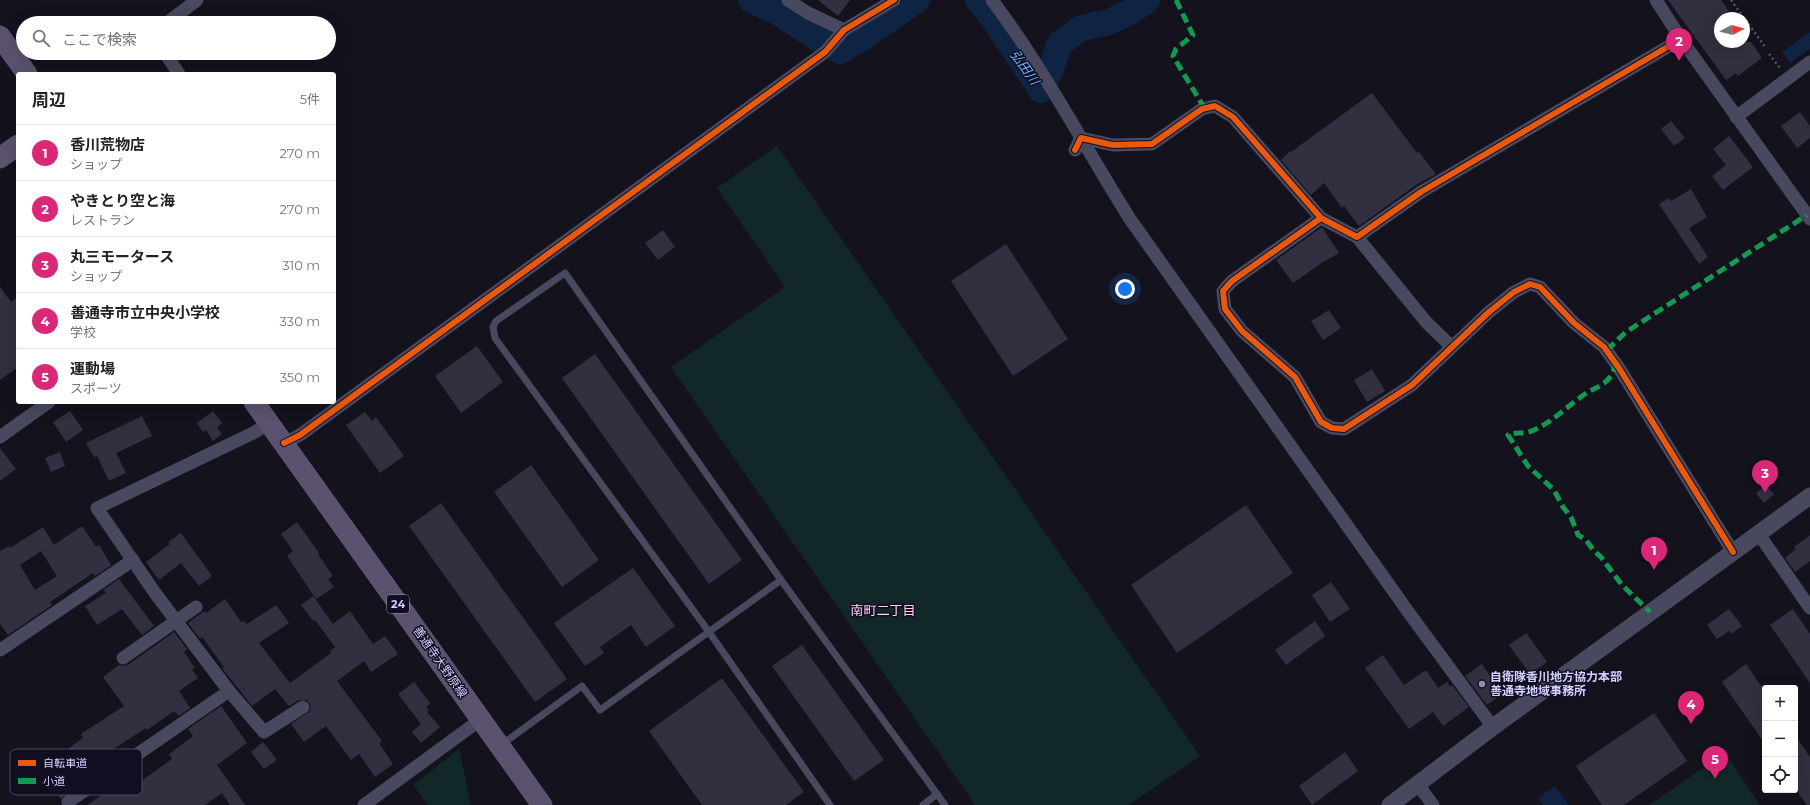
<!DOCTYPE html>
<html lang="ja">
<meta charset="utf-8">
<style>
body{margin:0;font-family:Montserrat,"Noto Sans JP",sans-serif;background:#f6f6f6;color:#222}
.controls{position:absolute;right:12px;bottom:12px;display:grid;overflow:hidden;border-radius:4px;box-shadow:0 4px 16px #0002}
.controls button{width:36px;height:36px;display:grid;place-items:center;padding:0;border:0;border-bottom:1px solid #e0e0e0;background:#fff;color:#222;font:20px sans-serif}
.compass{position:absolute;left:1714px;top:12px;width:36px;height:36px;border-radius:50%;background:#fff;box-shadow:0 4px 16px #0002;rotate:83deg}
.you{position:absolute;left:1125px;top:289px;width:14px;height:14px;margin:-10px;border:3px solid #fff;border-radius:50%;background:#1a73e8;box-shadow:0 0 0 6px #1a73e833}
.badge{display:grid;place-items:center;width:26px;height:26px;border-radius:50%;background:#db2777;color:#fff;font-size:13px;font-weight:700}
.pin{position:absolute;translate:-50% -33px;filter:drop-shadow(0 1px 2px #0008)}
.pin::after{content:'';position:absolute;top:21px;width:14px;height:12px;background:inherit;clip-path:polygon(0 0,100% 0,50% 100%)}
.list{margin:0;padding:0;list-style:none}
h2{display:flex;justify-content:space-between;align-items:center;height:52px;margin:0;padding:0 16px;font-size:17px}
h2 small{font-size:13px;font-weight:400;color:#767676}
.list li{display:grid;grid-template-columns:26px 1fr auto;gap:12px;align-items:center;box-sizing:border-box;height:56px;padding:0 16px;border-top:1px solid #e0e0e0}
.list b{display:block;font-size:15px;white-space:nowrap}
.list p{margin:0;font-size:13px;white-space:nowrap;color:#767676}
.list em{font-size:13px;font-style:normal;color:#767676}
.icon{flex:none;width:22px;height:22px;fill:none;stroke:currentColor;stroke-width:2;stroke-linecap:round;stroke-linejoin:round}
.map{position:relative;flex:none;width:1810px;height:805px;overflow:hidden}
.search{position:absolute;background:#fff;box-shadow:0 4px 16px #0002;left:16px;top:16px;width:320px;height:44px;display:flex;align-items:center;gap:10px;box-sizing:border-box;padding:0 14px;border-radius:22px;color:#767676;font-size:15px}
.panel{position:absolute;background:#fff;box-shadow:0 4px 16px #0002;left:16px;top:72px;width:320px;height:332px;border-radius:4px}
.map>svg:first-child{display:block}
.green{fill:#122828}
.water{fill:#0f2343}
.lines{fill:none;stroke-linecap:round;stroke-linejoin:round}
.river{stroke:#0f2343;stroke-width:26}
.building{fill:#323040;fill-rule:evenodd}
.path{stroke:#4a5965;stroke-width:2.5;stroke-dasharray:2 3;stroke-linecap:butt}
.service{stroke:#48485e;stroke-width:7}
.minor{stroke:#48485e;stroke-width:13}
.tertiary{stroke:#48485e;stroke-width:17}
.primary{stroke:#5b526f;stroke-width:21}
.quiet{stroke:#139951;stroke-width:5;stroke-dasharray:10 5;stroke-linecap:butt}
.cycleway-casing{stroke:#110e22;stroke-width:8}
.cycleway{stroke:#e8590c;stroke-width:6}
.poi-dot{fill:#918eaf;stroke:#110e22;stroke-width:1.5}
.labels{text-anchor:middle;stroke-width:3;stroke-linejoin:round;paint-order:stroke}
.shield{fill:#110e22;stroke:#9a96bc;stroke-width:1}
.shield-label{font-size:11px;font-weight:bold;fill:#d5d1fe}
.street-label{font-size:12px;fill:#d5d1fe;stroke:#110e22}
.poi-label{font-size:12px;font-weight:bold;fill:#d5d1fe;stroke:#110e22;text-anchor:start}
.water-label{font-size:13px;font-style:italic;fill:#62b8fb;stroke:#110e22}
.neighbourhood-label{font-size:13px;fill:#fed3ef;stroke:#110e22}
.key{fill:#110e22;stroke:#4c4864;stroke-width:1}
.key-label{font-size:11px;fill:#d5d1fe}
</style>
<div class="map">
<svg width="1810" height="805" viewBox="0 0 1810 805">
<rect width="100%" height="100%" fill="#14121d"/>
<g class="green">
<path d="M777,146l423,610 -71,49h-154l-304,-438 114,-80 -68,-99z"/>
<path d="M459,749l12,56h-43l-15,-20z"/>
<path d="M1725,753l35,52h-111z"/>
</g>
<g class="water">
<path d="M1810,32v17l-20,14 -8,-11z"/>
<path d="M1555,786l14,19h-26l-5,-7z"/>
</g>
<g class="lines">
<g class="river">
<path d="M751,0l26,12 45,29 18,10 22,-13 55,-38"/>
<path d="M978,0l14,17 49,73 10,-20 8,-26 22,-16 28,-6 23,-11 15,-11"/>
</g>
</g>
<g class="building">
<path d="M818,0h32l-12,16z"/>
<path d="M1668,0h53l13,18h-14v24h31l11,16 -24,18 -2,-3 -10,7z"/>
<path d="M1372,93l45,60 2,-1 17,22 -20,11 -57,41 -15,-20 -2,2 -18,-25 -13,12 -30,-35 9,-9 1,1z"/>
<path d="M1800,112l10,14v12l-13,10 -16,-22z"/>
<path d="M1671,121l14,17 -11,8 -13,-17z"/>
<path d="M1729,136l24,31 -30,23 -11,-14 14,-11 -13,-16z"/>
<path d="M1691,189l16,28 -18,11 19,29 -9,7 -40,-60 10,-6 2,3z"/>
<path d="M1322,227l17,26 -19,11 -27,19 -17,-23z"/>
<path d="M663,230l12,17 -17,13 -13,-17z"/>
<path d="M1006,244l62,95 -55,37 -62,-95z"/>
<path d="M0,287l11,15 7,-5v70l-18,13z"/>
<path d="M1329,310l12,18 -18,12 -12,-19z"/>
<path d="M477,346l26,36 -42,31 -26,-37z"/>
<path d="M595,354l147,206 -33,24 -147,-206z"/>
<path d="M1372,369l13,22 -18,11 -13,-22z"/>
<path d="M70,411l13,19 -17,12 -13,-20z"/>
<path d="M213,411l9,12 -5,4 5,7 -9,7 -7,-11 -3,2 -6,-9z"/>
<path d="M365,412l7,9 4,-4 28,39 -24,17 -34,-48z"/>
<path d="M142,416l10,20 -36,17 10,20 -17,8 -12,-25 -3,1 -8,-14z"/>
<path d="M0,448l16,21 -16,12z"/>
<path d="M60,452l5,14 -14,6 -6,-14z"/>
<path d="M531,465l68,95 -37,27 -68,-95z"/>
<path d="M1766,485l8,9 -10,9 -8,-10z"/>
<path d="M441,503l126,176 -32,23 -126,-176z"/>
<path d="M1246,505l47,68 -116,80 -46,-68z"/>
<path d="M297,522l22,31 -1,1 15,22 -5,3 6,8 -18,12 -29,-43 6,-5 -12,-17z"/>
<path d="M82,526l14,21 3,-2 12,20 -1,1 -15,10 -2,-3 -43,29 2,3 -44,30 -8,-11v-73l9,-5 1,2 33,-21 11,18zM41,551l16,25 -22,14 -15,-25z"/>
<path d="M181,533l31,43 -13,10 -18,-23 -22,17 -13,-18 24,-18 -2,-2z"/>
<path d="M1810,535v26l-15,11 -10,-14 11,-9 -2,-2z"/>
<path d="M633,568l42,58 -29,21 -15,-22 -31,22 4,6 -19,13 -31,-43z"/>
<path d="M119,579l35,47 -12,9 -20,-26 -25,16 -12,-19 21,-13 -3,-3z"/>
<path d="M1331,582l19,27 -20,13 -18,-27z"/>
<path d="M313,596l20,28 17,-13 23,33 12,-8 13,18 -27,18 -7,-11 -27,20 45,60 -3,2 14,21 -18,13 -16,-23 -8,6 -25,-34 -22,16 -13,-18 19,-13 1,-5 -4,-6h-8l-10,6 -14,-17 -23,17 -30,-38 2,-1 -22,-30 -2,2 -12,-16 16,-12 2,2 19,-14 17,24 2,-2 3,3 29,-19 13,18 -30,20 31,40 41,-30 -1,-2 5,-4 -20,-27 -2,1 -12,-16z"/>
<path d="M1729,609l13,17 -11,8 -2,-3 -12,8 -10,-14z"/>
<path d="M1793,609l17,25v49l-40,-58z"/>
<path d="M1315,621l10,15 -39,29 -11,-15z"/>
<path d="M174,632l13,17 -3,3 11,16 -3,2 6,8 -19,13 11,17 -11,8 -5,-5 -27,19 -1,-2 -56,36 5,8 -34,27 -22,-29 44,-32 -2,-4 43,-28 -21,-29 16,-12 4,1 5,-1z"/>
<path d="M1526,633l21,29 -17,12 -21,-29z"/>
<path d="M802,645l82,115 -30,21 -82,-115z"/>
<path d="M1383,655l21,30 22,-15 12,18 9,-6 3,5 2,-2 17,22 -26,19 -10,-14 -24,17 -44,-61z"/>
<path d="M1482,664l20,30 -15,11 -22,-29z"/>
<path d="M1746,664l19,28v52l-43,-62z"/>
<path d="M722,678l82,114 -18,13h-84l-53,-74z"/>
<path d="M414,682l16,21 -4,4 3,3 -2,2 13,15 -19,16 -9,-11 9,-8 -23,-30z"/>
<path d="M221,706l26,37 -30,22 28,40h-15l-8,-12 -17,12h-118l32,-22 -3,-4 15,-10 9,13 32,-23 -3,-5 24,-18 -5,-7z"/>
<path d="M1654,713l33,48 -63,44h-22l-26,-39z"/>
<path d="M1795,735l15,22v48h-3l-12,-17z"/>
<path d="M263,742l14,18 -13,9 -13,-17z"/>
<path d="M1345,752l13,19 -46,34 -13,-19z"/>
</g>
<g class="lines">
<g class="path">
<path d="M1731,0l35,48"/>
<path d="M1769,54l11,14"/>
</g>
<g class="service">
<path d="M501,745l81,-59 18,24 181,-130"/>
<path d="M830,805l-121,-173 -214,-294 -2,-11 3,-6 69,-48 216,307 164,225"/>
<path d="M923,805l14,-11"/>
</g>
<g class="minor">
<path d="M788,0l20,13 36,17"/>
<path d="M992,0c52,69 92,146 138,219l279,394 84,114"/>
<path d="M1656,0l25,39 129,180"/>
<path d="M167,23l30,-23"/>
<path d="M165,53l14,21"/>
<path d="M1736,117l74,-55"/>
<path d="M1075,150l6,-12 32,7 39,-1 50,-35 13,-3 18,11 88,101 36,19 64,-45 260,-153"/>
<path d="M1321,218l-89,63 -9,10 2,18 17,22 53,46 26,45 11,6 12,1 68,-44 77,-73 25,-20 16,-8 10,3 34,36 30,24 15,21 114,184"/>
<path d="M1357,237l70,86 24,23"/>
<path d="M0,437l49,-35"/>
<path d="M284,443l16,-8 525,-383 19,-22 50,-30"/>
<path d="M1758,533l52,75"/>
<path d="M0,650l133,-90"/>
<path d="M123,658l73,-51"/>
<path d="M229,691l-74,-98 -58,-85 158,-76 14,-9"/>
<path d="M1418,785l15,20"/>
<path d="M68,802l161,-111 35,41 39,-25"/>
<path d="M364,805l116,-85"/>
</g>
<path class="tertiary" d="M1390,805l103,-78 317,-231"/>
<g class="primary">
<path d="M0,36l27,38"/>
<path d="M0,158l18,-13"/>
<path d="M254,402l288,403"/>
</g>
<g class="quiet">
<path d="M1176,0l17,35 -17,14 -3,7 32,53"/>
<path d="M1607,350l19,-18 181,-117"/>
<path d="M1614,362c1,5 0,10 -3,14 -7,10 -17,12 -26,18 -19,13 -34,30 -56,38 -7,2 -14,0 -21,3l20,31 26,24 9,17 8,10 7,18 8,5 8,11 7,6 21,28 28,27"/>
</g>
<defs>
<g id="cycleway">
<path d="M1075,150l6,-12 32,7 39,-1 50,-35 13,-3 18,11 88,101 36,19 64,-45 260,-153"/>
<path d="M1321,218l-89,63 -9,10 2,18 17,22 53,46 26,45 11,6 12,1 68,-44 77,-73 25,-20 16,-8 10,3 34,36 30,24 15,21 114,184"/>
<path d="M284,443l16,-8 525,-383 19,-22 50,-30"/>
</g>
</defs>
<use href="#cycleway" class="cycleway-casing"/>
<use href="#cycleway" class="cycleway"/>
</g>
<circle class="poi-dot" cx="1482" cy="684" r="4"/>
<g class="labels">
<rect class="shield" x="387" y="595" width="22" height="18" rx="3"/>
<g class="shield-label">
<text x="398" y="608">24</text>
</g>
<g class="street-label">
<text transform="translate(440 662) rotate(55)" y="4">善通寺大野原線</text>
</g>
<g class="poi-label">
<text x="1490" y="681">自衛隊香川地方協力本部<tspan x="1490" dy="14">善通寺地域事務所</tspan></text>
</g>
<g class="water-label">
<text transform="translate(1025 67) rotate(55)" y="5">弘田川</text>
</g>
<g class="neighbourhood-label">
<text x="883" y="615">南町二丁目</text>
</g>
</g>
<rect x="10" y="749" width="132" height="46" rx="6" class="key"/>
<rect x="18" y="760" width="18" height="6" fill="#e8590c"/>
<rect x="18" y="778" width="18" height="6" fill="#139951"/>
<g class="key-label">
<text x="43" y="767">自転車道</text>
<text x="43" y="785">小道</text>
</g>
</svg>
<div class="controls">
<button>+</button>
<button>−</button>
<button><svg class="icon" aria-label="locate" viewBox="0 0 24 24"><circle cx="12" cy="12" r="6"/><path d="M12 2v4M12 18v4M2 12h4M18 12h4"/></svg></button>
</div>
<svg class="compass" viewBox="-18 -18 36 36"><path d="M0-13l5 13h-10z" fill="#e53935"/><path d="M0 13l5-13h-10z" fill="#767676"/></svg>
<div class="you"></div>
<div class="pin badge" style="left:1654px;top:570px">1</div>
<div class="pin badge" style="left:1679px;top:61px">2</div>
<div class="pin badge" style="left:1765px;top:493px">3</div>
<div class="pin badge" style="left:1691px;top:724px">4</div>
<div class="pin badge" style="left:1715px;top:779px">5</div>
<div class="search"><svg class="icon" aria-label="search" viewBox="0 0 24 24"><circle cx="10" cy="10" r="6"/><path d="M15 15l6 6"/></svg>ここで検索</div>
<section class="panel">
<h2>周辺<small>5件</small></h2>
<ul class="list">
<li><span class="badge">1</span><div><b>香川荒物店</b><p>ショップ</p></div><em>270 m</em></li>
<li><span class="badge">2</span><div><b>やきとり空と海</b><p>レストラン</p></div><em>270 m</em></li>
<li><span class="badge">3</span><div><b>丸三モータース</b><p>ショップ</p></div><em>310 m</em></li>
<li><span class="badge">4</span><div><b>善通寺市立中央小学校</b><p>学校</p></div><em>330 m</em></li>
<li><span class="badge">5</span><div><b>運動場</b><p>スポーツ</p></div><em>350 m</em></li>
</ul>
</section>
</div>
